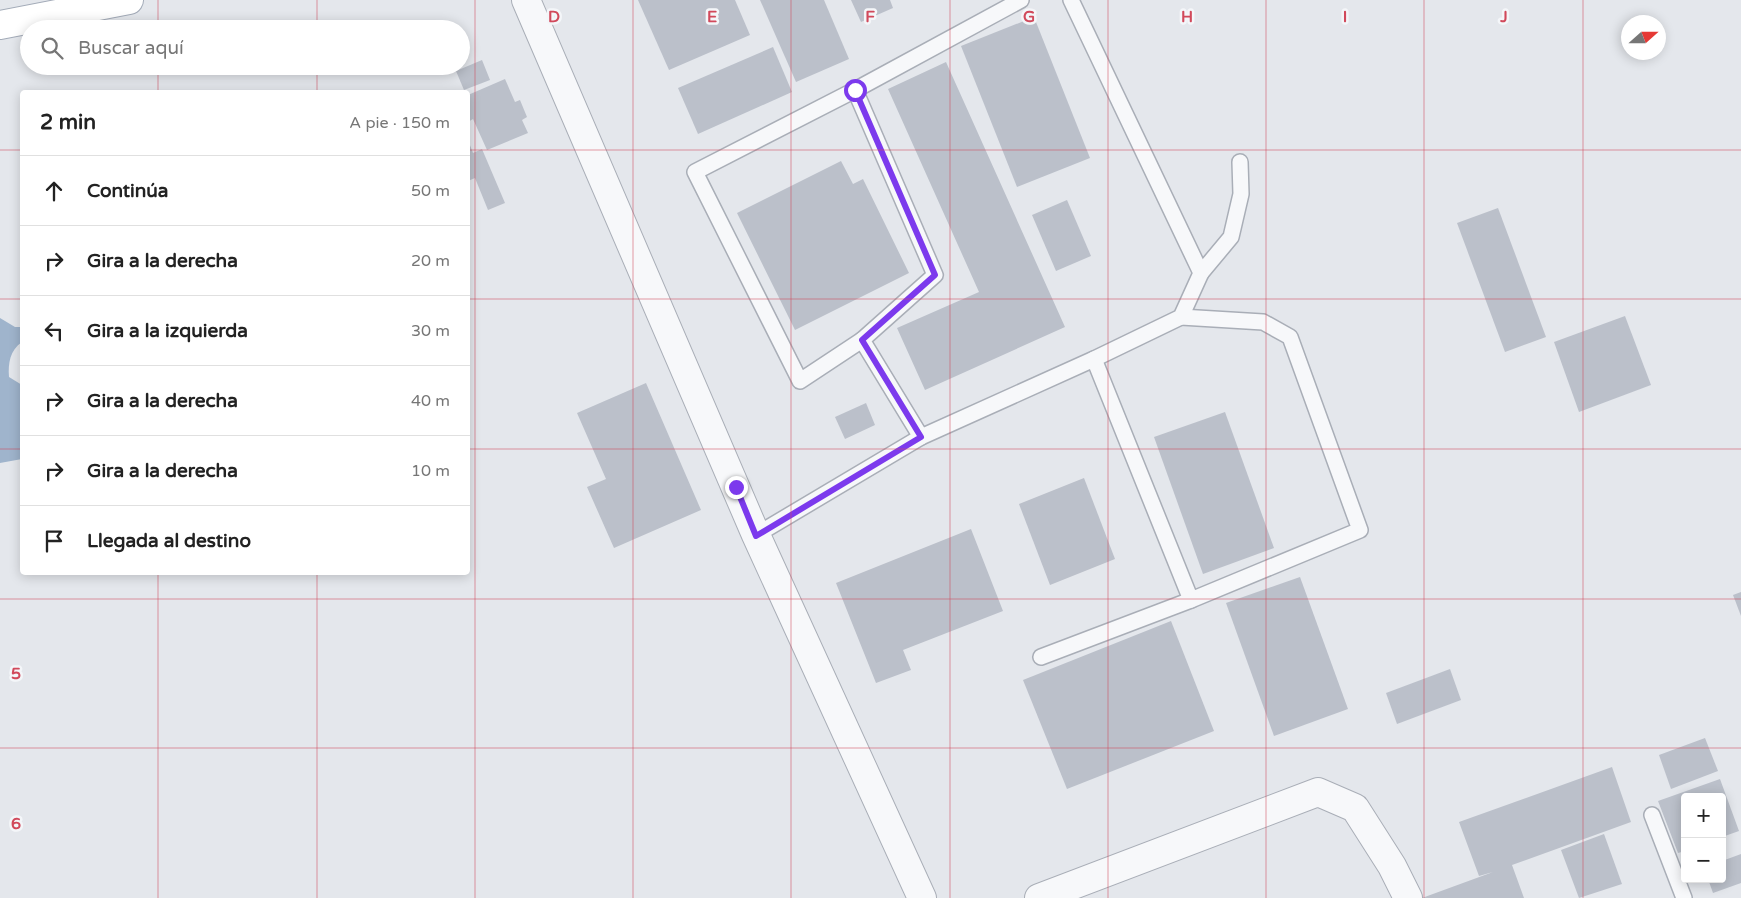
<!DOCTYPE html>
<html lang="es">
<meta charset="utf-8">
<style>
body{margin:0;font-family:"Varela Round",sans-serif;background:#f2f2f2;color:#222}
.controls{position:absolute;right:15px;bottom:15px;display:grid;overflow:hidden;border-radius:5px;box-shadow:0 2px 12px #0003}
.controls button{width:45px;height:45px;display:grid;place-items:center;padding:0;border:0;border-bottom:1px solid #e0e0e0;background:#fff;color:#222;font:25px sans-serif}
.compass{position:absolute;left:1621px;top:15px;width:45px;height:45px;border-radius:50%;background:#fff;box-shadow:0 2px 12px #0003;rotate:69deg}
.stop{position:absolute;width:15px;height:15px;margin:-11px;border:4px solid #7c3aed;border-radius:50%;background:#fff}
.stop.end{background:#7c3aed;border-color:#fff;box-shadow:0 1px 5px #0008}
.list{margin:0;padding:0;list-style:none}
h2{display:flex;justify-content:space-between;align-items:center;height:65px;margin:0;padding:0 20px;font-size:21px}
h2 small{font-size:16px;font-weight:400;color:#767676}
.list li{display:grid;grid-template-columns:32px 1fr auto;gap:15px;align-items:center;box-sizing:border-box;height:70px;padding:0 20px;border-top:1px solid #e0e0e0}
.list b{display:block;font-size:19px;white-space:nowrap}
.list em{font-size:16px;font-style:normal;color:#767676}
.icon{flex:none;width:28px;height:28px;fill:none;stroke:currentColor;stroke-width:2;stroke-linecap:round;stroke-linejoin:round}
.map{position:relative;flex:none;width:1741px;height:898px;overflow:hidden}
.search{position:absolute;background:#fff;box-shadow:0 2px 12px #0003;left:20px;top:20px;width:450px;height:55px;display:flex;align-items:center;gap:12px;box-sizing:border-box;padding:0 18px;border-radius:28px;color:#767676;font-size:19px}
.panel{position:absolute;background:#fff;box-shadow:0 2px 12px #0003;left:20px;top:90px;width:450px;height:485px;border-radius:5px}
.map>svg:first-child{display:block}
.water{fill:#9fb4cc}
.building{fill:#bbc0ca}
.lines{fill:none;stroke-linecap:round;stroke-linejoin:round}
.service-casing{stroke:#a9aeb7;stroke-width:18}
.minor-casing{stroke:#a9aeb7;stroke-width:30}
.primary-casing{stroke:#a3abb8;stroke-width:30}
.service{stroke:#f7f8fa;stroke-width:15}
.minor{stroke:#f7f8fa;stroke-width:28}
.primary{stroke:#fff;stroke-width:28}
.route{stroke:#7c3aed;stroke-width:6}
.grid{fill:none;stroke:#d1495b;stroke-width:1;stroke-opacity:0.55}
.grid-label{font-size:16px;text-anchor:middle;font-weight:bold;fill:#d1495b;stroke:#f4f6f9;stroke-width:5;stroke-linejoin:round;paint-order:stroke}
</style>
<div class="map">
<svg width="1741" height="898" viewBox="0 0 1741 898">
<rect width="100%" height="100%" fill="#e4e7ec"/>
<path class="water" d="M0,318l15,9h7v15c-12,8 -14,21 -13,35l13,8v74l-22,4z"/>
<g class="building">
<path d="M638,0h97l15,35 -81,35z"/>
<path d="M760,0h64l25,59 -53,23z"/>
<path d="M851,0h39l3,8 -32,14z"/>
<path d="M1034,17l56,141 -73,29 -56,-141z"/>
<path d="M773,47l19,45 -94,42 -20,-46z"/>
<path d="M482,60l8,20 -26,10 -8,-19z"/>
<path d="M946,62l119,265 -140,63 -28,-62 82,-36 -91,-203z"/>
<path d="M505,79l10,23 5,-2 7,17 -5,3 6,13 -41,17 -14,-31 -5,3v-27z"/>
<path d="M468,140l5,13 9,-4 23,54 -17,7 -13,-32 -7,3z"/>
<path d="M841,161l12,23 10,-5 46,94 -114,57 -58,-117z"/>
<path d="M1067,200l24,56 -35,15 -24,-56z"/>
<path d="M1498,208l48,129 -41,15 -48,-129z"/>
<path d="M1625,316l26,69 -72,27 -25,-70z"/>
<path d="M646,383l55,127 -87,38 -27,-61 19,-8 -29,-66z"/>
<path d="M866,403l9,22 -30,14 -10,-22z"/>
<path d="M1225,412l49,136 -71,26 -49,-137z"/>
<path d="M1084,478l31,81 -65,26 -31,-81z"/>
<path d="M971,529l32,82 -100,39 8,20 -35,13 -40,-100z"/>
<path d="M1300,577l48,132 -74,27 -48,-133z"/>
<path d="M1741,592v24l-8,-21z"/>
<path d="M1171,621l43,110 -147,58 -44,-109z"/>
<path d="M1450,669l11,31 -64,24 -11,-31z"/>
<path d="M1705,738l13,33 -47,18 -12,-34z"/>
<path d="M1612,767l19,55 -119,43 12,33h-102l71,-26 -14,4 -20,-54z"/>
<path d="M1720,779l19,52 -17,6v-40h-37v54l-7,2 -20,-52z"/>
<path d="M1604,834l18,50 -43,14 -18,-48z"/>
<path d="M1741,854v29l-28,10 -5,-14h14v-18z"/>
</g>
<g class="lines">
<defs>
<g id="service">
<path d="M855,90l80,185 -73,65 59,97"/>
<path d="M1201,273l30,-36 10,-43 -1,-32"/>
<path d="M862,340l-62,41 -105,-209 160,-82 166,-90"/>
<path d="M1094,359l97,241 169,-70 -70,-193 -27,-15 -82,-5"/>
<path d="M756,535l165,-98 173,-78 87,-42 20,-44 -130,-273"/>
<path d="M1041,657l150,-57"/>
<path d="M1652,815l32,83"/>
</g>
<g id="minor">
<path d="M526,0l230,535 166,363"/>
<path d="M1039,898l279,-106 37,16 37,58 16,32"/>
</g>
<path id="primary" d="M0,25l129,-25"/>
</defs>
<use href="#service" class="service-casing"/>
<use href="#minor" class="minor-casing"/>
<use href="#primary" class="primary-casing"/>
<use href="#service" class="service"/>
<use href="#minor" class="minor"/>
<use href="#primary" class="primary"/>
</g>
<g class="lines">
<path class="route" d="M736,487l20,49 165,-99 -59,-97 73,-65 -80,-185"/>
</g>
<path class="grid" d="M158,0v29M317,0v29M475,0v898M633,0v898M791,0v898M950,0v898M1108,0v898M1266,0v898M1424,0v898M1583,0v898M158,66v26M317,66v26M0,150h22M468,150h1273M0,299h22M468,299h1273M0,449h22M468,449h1273M158,572v326M317,572v326M0,599h1741M0,748h1741"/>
<g class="grid-label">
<text x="554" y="22">D</text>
<text x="712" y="22">E</text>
<text x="870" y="22">F</text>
<text x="1029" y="22">G</text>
<text x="1187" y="22">H</text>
<text x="1345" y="22">I</text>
<text x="1504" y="22">J</text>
<text x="16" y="679">5</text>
<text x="16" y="829">6</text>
</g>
</svg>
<div class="controls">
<button>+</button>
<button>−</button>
</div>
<svg class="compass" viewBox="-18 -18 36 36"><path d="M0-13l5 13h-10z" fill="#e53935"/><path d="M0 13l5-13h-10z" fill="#767676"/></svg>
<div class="stop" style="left:855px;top:90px"></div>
<div class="stop end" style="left:736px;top:487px"></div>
<div class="search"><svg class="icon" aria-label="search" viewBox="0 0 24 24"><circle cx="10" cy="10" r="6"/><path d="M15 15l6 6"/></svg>Buscar aquí</div>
<section class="panel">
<h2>2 min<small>A pie · 150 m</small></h2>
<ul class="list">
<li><svg class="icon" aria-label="ahead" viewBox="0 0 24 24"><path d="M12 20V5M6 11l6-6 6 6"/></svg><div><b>Continúa</b></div><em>50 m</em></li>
<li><svg class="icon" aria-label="right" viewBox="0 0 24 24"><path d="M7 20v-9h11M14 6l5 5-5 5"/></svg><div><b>Gira a la derecha</b></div><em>20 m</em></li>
<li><svg class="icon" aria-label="left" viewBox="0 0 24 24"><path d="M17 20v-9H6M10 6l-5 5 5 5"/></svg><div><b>Gira a la izquierda</b></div><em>30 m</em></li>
<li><svg class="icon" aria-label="right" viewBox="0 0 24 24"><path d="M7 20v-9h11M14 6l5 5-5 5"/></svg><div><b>Gira a la derecha</b></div><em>40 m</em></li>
<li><svg class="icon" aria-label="right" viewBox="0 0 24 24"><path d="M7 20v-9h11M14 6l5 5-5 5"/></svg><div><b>Gira a la derecha</b></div><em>10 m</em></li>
<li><svg class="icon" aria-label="arrive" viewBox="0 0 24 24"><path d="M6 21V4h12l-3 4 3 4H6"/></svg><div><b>Llegada al destino</b></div></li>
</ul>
</section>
</div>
